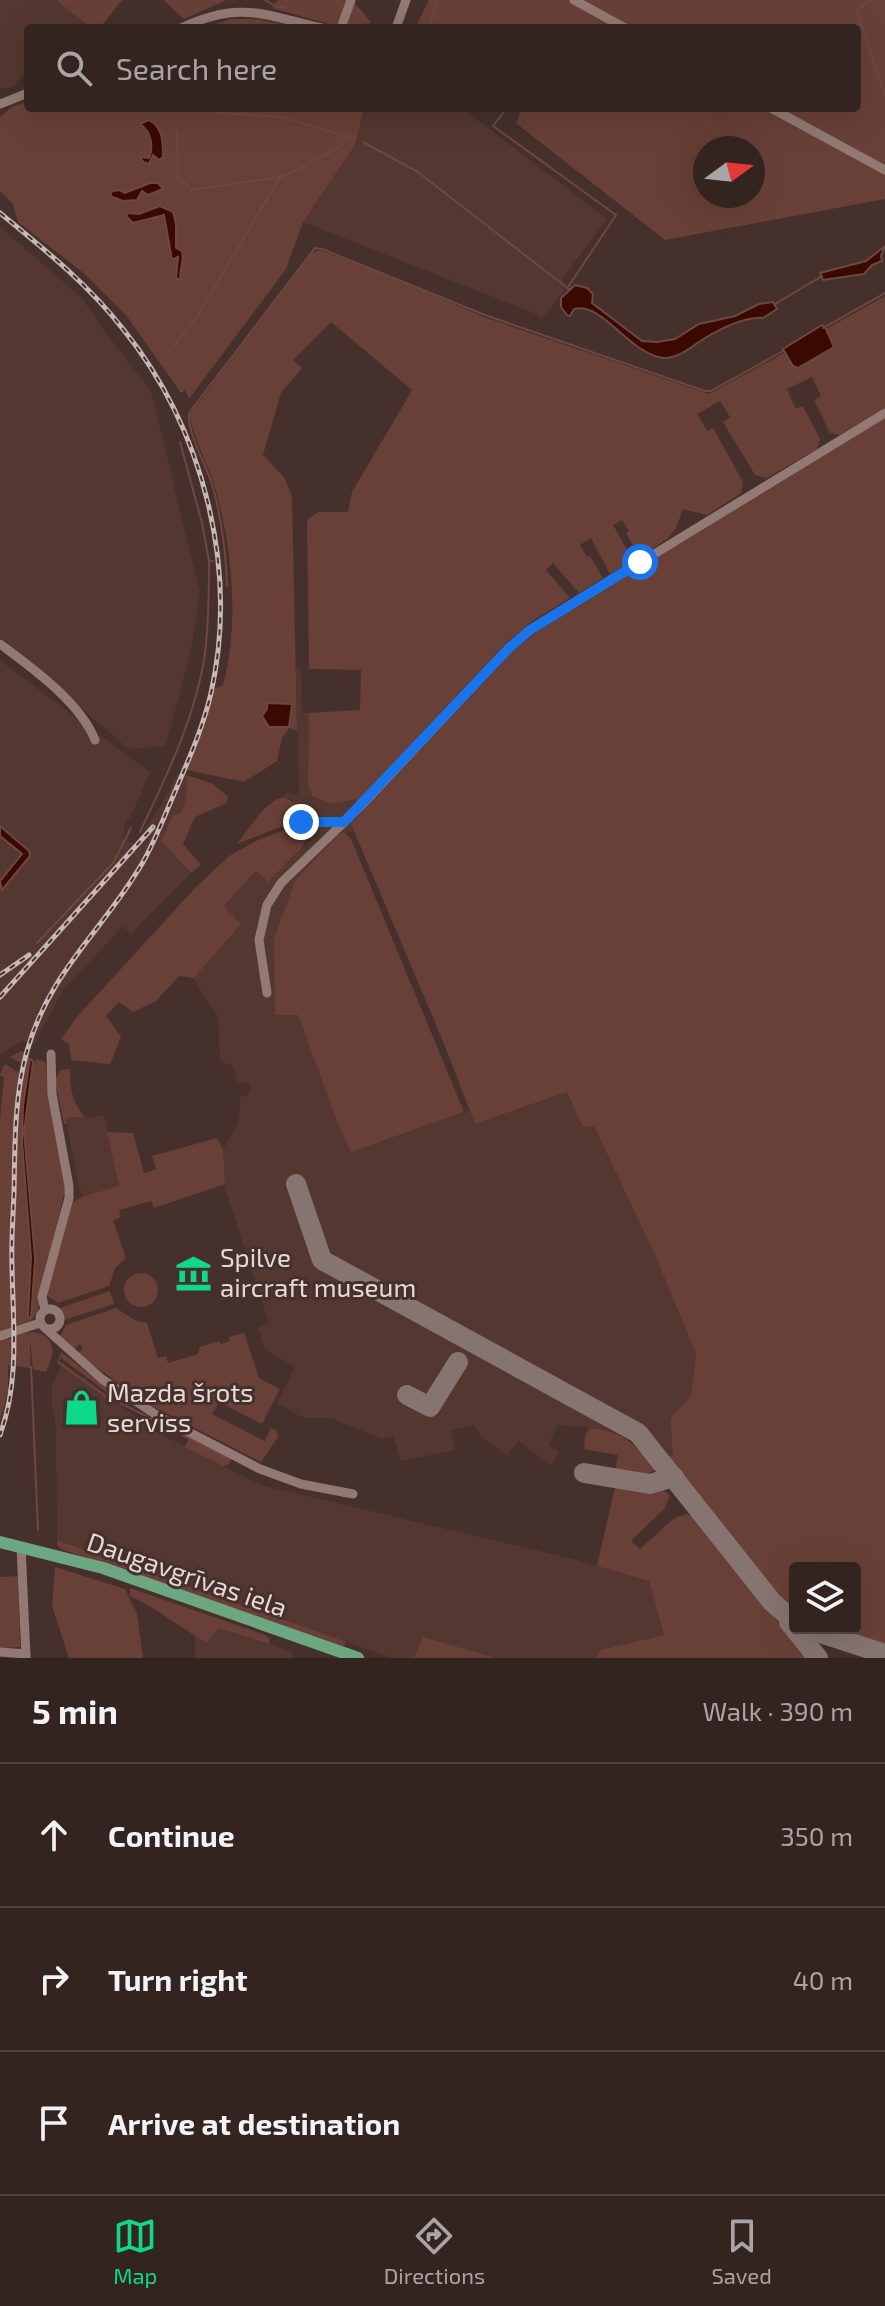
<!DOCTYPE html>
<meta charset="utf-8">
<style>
body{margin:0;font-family:"Exo 2",sans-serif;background:#3c2c29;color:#f1f3f6}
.controls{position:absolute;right:24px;bottom:24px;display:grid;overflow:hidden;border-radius:8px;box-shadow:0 8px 32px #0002}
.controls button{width:72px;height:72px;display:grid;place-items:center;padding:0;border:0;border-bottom:2px solid #4e413e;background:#342420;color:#f1f3f6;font:40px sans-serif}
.compass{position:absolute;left:693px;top:136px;width:72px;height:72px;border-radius:50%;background:#342420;box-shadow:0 8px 32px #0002;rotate:75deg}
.stop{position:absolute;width:24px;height:24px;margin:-18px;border:6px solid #1a73e8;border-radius:50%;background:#fff}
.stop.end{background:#1a73e8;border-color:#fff;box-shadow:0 2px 8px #0008}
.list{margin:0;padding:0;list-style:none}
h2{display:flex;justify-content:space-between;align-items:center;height:104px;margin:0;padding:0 32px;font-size:34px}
h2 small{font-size:26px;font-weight:400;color:#a9a4a5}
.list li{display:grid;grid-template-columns:52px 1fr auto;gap:24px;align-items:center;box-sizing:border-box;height:144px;padding:0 32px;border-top:2px solid #4e413e}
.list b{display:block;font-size:30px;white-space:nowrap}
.list em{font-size:26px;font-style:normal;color:#a9a4a5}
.icon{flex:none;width:44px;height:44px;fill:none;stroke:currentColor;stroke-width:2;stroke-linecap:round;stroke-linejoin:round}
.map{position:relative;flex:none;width:885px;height:1658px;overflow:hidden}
.search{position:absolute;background:#342420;box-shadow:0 8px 32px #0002;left:24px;right:24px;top:24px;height:88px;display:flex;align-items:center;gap:20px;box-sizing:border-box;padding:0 28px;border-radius:8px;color:#a9a4a5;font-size:30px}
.sheet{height:536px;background:#342420}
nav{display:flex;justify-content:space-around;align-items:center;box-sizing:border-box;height:112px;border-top:2px solid #4e413e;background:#342420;font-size:22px;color:#a9a4a5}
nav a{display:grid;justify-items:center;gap:4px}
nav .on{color:#0ed98a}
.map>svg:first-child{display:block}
.built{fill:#533730}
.green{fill:#684037;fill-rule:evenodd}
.water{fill:#3a0902;stroke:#6e4741;stroke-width:2}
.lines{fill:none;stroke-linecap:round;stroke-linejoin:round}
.stream{stroke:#6e4741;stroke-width:2}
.taxiway{stroke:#867470;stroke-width:20}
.minor{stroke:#927973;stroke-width:9}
.major{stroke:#6ca781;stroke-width:12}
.rail-casing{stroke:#c8b8b5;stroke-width:5}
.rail{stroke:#45302b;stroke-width:2;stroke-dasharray:6;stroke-linecap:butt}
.route{stroke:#1a73e8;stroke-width:10}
.labels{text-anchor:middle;stroke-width:6;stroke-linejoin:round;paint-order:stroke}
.poi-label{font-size:26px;fill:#e6d8d5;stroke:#45302b;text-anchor:start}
.street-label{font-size:26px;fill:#e6d8d5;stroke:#45302b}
</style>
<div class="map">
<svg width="885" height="1658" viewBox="0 0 885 1658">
<rect width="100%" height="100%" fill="#45302b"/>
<g class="built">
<path d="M0,0h56l35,28h-63v40l-15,19 -13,1z"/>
<path d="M364,108h98l145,111 -44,59v14l-22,28 -5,-6 -233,-92 52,-77z"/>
<path d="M0,227l82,71 20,30 49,63 49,201 -8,52 -26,102 -36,3 -5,-3 -125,-108z"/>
<path d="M0,660l83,63 7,19 10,-7 50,37 -19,44 -6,6 -2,16 12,6 27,-40 16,-31 8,2 2,18 -2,8 -5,12 -20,28 30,32 -60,61 -8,-8 -60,64 -29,55 -11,-4 -23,13z"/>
<path d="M296,669h5l1,44h7l-1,72 4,10 48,3 14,-15 8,8 -27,27 -3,14 -5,1 -49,182 41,112 12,24 119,-41 5,14 92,-32 14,34 13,-1 61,130 41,99 -5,41 -21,24 3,35 -17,15 -29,-32 -20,-7 -50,-5 -8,20 11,7 -10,14 -31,-25 -12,15 -24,-18 -10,-13 -22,5 4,20 -54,11 -8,-25 -11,3 -51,-21h-27l-27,-15 18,-36 -30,-17 -7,-22 11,-5 -44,-135 -2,-39 14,-23 3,-13v-16l8,-2 3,-6 -4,-7h-10l-4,-16 -13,-5 -2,-45 -13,-17 -11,-21 47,-54 -17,-18 32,-35 11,10 26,-54 -8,3 -2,-4 6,-3 4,-23 -8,-3 1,-4 11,2 2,-2z"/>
<path d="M104,1116l15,70 -35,10 -5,-7 -13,-71z"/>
<path d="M62,1364l98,70 101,51 316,75 72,21 15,54 -64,15 -4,8h-100l-73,-20 -9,20h-22l-335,-118 -1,-111 -4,-23v-20z"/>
<path d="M196,1619l97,33v6h-98z"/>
</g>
<g class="green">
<path d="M56,0h66l-22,28h-9z"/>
<path d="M164,0h62l-42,19z"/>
<path d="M278,0h74l19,22 -7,6 -32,-3 -60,-17z"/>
<path d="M429,0h456v199l-220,41 -149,-117 5,-12 -4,-3h340v-80h-442zM705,148h48v48h-48z"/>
<path d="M231,19h26l45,9h-99z"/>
<path d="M28,101v7l17,1 319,-1 -9,37 -52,77 -17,47 -97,130 -4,-9 -4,3 -55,-78 -40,-40 -68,-53 -5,-18 -13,-13v-74l12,-10z"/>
<path d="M319,250l61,22 104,45 225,77 75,-41 9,13 41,-22 -8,-15 59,-33v112l-45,27 -10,-2 -16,-33 7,-4 -9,-19 -25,12 9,20 7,-3 17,33 -3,10 -50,29 -12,-3 -32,-53 7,-5 -10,-16 -23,13 10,17 6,-3 30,54 -2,11 -34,22 -25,-6c-6,30 -18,32 -43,47l-13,-23 3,-2 -7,-11 -9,5 20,35 -23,14 -19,-36 -11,7 7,12 3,-1 13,22 -24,15 -26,-30 -7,7 24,28 -39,24 -24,20 -147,156 -27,6 -21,-8 -4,-11 1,-72 51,-3 1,-40 -52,-1 -2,-149 11,-8h30l4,-20 60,-102 -81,-68 -38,38 9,8 -21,25 -18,62 21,22 8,19 5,235 -8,-3 -7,10 -5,23 -33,21 -57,-12 26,-81 10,-4c17,-61 9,-141 -9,-201 -7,-21 -22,-49 -24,-70l122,-161z"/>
<path d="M885,418v1229l-60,-19h30v-60h-60v45l-2,-1 -15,-14 -110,-140 5,-4 -3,-35 21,-24 5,-41 -41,-99 -61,-129 -12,1 -15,-35 -92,32 -30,-78 -94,-222 162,-173 25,-20z"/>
<path d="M186,775l25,8 17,13 -1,7 -32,14 -12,27 18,21 -10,8 -30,-32 12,-26 8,-2c6,-14 7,-23 5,-38z"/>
<path d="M285,797l12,8 1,11 -15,10 -46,18c11,-14 29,-45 48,-47z"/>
<path d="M293,827l13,11 -4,9 -34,35 -12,-11 -32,35 17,18 -47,54 -15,-2 -23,25 -23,11 -14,-10 -13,14 15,21 -11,27 -39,-4 -2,-16 -8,-5 15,-21 119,-130 34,-32 31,-17z"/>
<path d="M344,832l7,7 113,273 -113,40 -12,-25 -41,-112h-23l-1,-76 21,-58 43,-46z"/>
<path d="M21,1051l5,1 4,7 -7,47 -1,35 9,116 -3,60 2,1 5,-59 -11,-127 7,-65 6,-8 8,3 21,123 -29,128 -7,8 -23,8 1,11c12,-9 39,-14 44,7 2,8 -3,18 -6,25l-13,-3 -3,-28v27l-22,-3v25l-8,32v-302l4,-42 -4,-3 5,-11 14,9 2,-10 -11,-6z"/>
<path d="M70,1069c0,19 2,34 15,48l-19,1 1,6h-3l-9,-44 6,-10z"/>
<path d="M107,1132l26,1 11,40 12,-4 -4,-13 65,-18 6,11 2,35 -71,24 -3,-7 -32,9 2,7 -8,3 13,38 -11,10 -6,18 -51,17 -12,-8 25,-92 13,-7 35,-10z"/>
<circle cx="141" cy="1290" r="17"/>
<path d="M110,1291l4,13 -50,16 -4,-12z"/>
<path d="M116,1308l20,13 11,2 11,35 8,-2 2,7 30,-9 2,-7 19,-6 2,3 9,-3 -1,-4 15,-4 15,45 21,11 -18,35 -43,-22 -7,12 53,27 6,-13 6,3 1,6 -17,25 -111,-57 -73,-51 6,-6 -3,-4 -6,5 -14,-12 6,-12z"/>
<path d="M61,1352l45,35 7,10 -52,-39 -2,3 53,38 -2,2 -53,-38z"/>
<path d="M590,1428c35,3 44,16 66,41l-12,7 -29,-4 3,-17 -34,-6 1,-14z"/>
<path d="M191,1436l40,21 -2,7 -6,2 -39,-19z"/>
<path d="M615,1487l50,4 5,5 -6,13 -33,32 9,8 33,-30 13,-5 8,3 113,141h-211l4,-8 64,-15 -15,-54 -52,-15z"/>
<path d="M57,1540l290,102 -4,4 -282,-97 -4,-4z"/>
<path d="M55,1567l70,22 12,25 6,44h-74l-17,-52z"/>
<path d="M18,1576l2,71 -20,1v-71z"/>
<path d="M130,1588l135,47 4,3 1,6 -51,-16 -12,15c-27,-16 -50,-34 -77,-47z"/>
<path d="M423,1637l73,21h-82z"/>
</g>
<g class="water">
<path d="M149,120c14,7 14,22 14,37l-4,3 -6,-5 -4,9 -6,-2 -3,-5 9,1c5,-12 2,-27 -9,-34z"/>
<path d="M150,183h8l5,6 -15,6 -6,-4 -5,9 -14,1 -13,-5 2,-5 7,-1 6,3z"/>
<path d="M160,206l13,6 3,12v24l6,3c3,13 -4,19 -1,29l-5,-2 2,-21 -6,3 -8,-45 -31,8 -7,-7 2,-3 11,1z"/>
<path d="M885,246l-4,10 1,5 -10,4 -8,9 -41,6 -3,-7 46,-12z"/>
<path d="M575,285l12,3 6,6 -1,9 50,38 15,1 18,-3 24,-15 36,-8 24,-12 14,-2 4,7 -14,9c-17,-2 -43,11 -58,20 -13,8 -24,19 -39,20 -34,0 -63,-57 -92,-49l-4,7 -3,-1 -6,-8v-9z"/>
<path d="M822,325l4,4 8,18 -36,21 -5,-2 -10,-17z"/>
<path d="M267,703l25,1 -3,23h-20l-7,-11 5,-7z"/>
<path d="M0,826l29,25 1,5 -28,34 -2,-9 22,-27 -22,-18z"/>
<path d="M30,1059l3,2 -9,71 11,127 -4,59 -3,-1 3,-60 -9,-116 1,-35z"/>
</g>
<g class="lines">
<g class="stream">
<path d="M265,0l12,7h8"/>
<path d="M870,0l-13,10 28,86"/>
<path d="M429,28l8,-28"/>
<path d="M499,108l5,4 -11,14 123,89 -48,72"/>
<path d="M79,112l103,-2 100,7 73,22"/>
<path d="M177,130l1,51 7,2 6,7 89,-13"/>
<path d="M363,142l55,30 152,118"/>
<path d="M775,304l47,-28"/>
<path d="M823,328l62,-35"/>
<path d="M174,346l24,-31 82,-138c12,-3 19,-8 30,-15 14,-8 28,-10 38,-25"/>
<path d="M180,442l22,81 7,38h4"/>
<path d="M227,586c-1,-32 -5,-64 -13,-95 -6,-25 -26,-53 -25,-78l126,-165 7,1 163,66 220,76h6l72,-40"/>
<path d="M140,832c27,-57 56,-116 65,-179 4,-30 4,-62 4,-92"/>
<path d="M37,943l76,-80 18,-35"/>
<path d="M31,1367l7,163"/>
<path d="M120,1403l32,16"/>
<path d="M160,1423l70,37"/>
</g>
<g class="taxiway">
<path d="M296,1184l26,76 316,173 134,169 23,20"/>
<path d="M407,1395l23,12 28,-45"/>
<path d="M584,1473l66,11 24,-7"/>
<path d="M789,1622l29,36"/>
<path d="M805,1628l80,26"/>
</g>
<g class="minor">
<path d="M574,0l51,28"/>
<path d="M181,28c59,-28 82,-13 141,0"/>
<path d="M341,28l10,-28"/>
<path d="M396,28l10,-28"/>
<path d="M0,104l28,-11"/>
<path d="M771,108l114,62"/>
<path d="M0,644c32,24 80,58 95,96"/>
<path d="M301,822h43"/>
<path d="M267,993l-8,-53 8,-35 14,-22 83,-80 145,-155 21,-18 355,-217"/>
<circle cx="50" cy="1319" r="10"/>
<path d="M45,1310l-3,-13 27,-99v-12l-17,-92 -1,-40"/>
<path d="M46,1329l56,50 56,37 102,53 41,15 52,10"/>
<path d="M0,1336l40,-13"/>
<path d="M21,1546l5,112"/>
<path d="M0,1652l26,2"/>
</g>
<path class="major" d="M0,1542l103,26 255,90"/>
<defs>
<g id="rail">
<path d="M0,213c44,36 88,71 123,116 80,99 116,239 88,364 -8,35 -23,68 -37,101 -10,23 -19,47 -31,68 -40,69 -93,108 -116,189 -13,46 -12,95 -13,142 -1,25 -3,49 -2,74 1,57 8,113 -12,168"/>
<path d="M0,975l29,-20"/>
<path d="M0,997l153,-170"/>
</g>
</defs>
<use href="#rail" class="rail-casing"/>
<use href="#rail" class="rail"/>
</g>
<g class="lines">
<path class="route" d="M301,822h43l165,-174 21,-18 110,-68"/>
</g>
<defs>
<symbol id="museum-bare" viewBox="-9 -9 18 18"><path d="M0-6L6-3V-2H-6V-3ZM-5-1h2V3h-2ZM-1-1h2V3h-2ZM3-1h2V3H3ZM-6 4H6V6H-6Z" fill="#0ed98a" stroke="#45302b" stroke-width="2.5" paint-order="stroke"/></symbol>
<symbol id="shop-bare" viewBox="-9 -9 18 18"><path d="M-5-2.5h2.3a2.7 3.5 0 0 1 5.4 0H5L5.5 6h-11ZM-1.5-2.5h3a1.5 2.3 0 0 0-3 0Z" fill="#0ed98a" stroke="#45302b" stroke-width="2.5" paint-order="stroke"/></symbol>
</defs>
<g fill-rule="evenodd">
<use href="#museum-bare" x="168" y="1248" width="51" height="51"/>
<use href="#shop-bare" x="56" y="1382" width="51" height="51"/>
</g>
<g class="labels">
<g class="poi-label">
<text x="220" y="1267">Spilve<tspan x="220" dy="30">aircraft museum</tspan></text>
<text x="107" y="1402">Mazda šrots<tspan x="107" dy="30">serviss</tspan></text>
</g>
<g class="street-label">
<text transform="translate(187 1575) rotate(19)" y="9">Daugavgrīvas iela</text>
</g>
</g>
</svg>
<div class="controls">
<button><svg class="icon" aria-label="layers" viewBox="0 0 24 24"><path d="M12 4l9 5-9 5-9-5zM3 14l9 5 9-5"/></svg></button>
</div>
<svg class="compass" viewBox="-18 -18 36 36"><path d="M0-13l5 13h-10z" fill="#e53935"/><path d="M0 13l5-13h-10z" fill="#a9a4a5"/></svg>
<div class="stop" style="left:640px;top:562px"></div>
<div class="stop end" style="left:301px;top:822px"></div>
<div class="search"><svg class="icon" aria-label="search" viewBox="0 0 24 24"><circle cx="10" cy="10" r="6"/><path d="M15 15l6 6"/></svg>Search here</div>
</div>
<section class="sheet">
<h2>5 min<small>Walk · 390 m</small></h2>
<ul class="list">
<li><svg class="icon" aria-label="ahead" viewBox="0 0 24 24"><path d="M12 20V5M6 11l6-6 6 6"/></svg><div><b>Continue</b></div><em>350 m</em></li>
<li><svg class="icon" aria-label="right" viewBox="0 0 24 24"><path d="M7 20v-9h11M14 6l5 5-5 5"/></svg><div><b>Turn right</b></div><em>40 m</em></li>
<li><svg class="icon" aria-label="arrive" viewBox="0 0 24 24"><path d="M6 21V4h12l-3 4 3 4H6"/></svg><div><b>Arrive at destination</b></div></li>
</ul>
</section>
<nav>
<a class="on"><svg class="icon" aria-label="map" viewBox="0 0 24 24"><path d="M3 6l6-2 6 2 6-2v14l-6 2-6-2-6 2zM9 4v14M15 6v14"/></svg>Map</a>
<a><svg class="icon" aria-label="directions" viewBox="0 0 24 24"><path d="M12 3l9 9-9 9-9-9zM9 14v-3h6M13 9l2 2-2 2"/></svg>Directions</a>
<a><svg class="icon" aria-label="saved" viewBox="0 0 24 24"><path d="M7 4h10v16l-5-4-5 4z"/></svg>Saved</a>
</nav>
